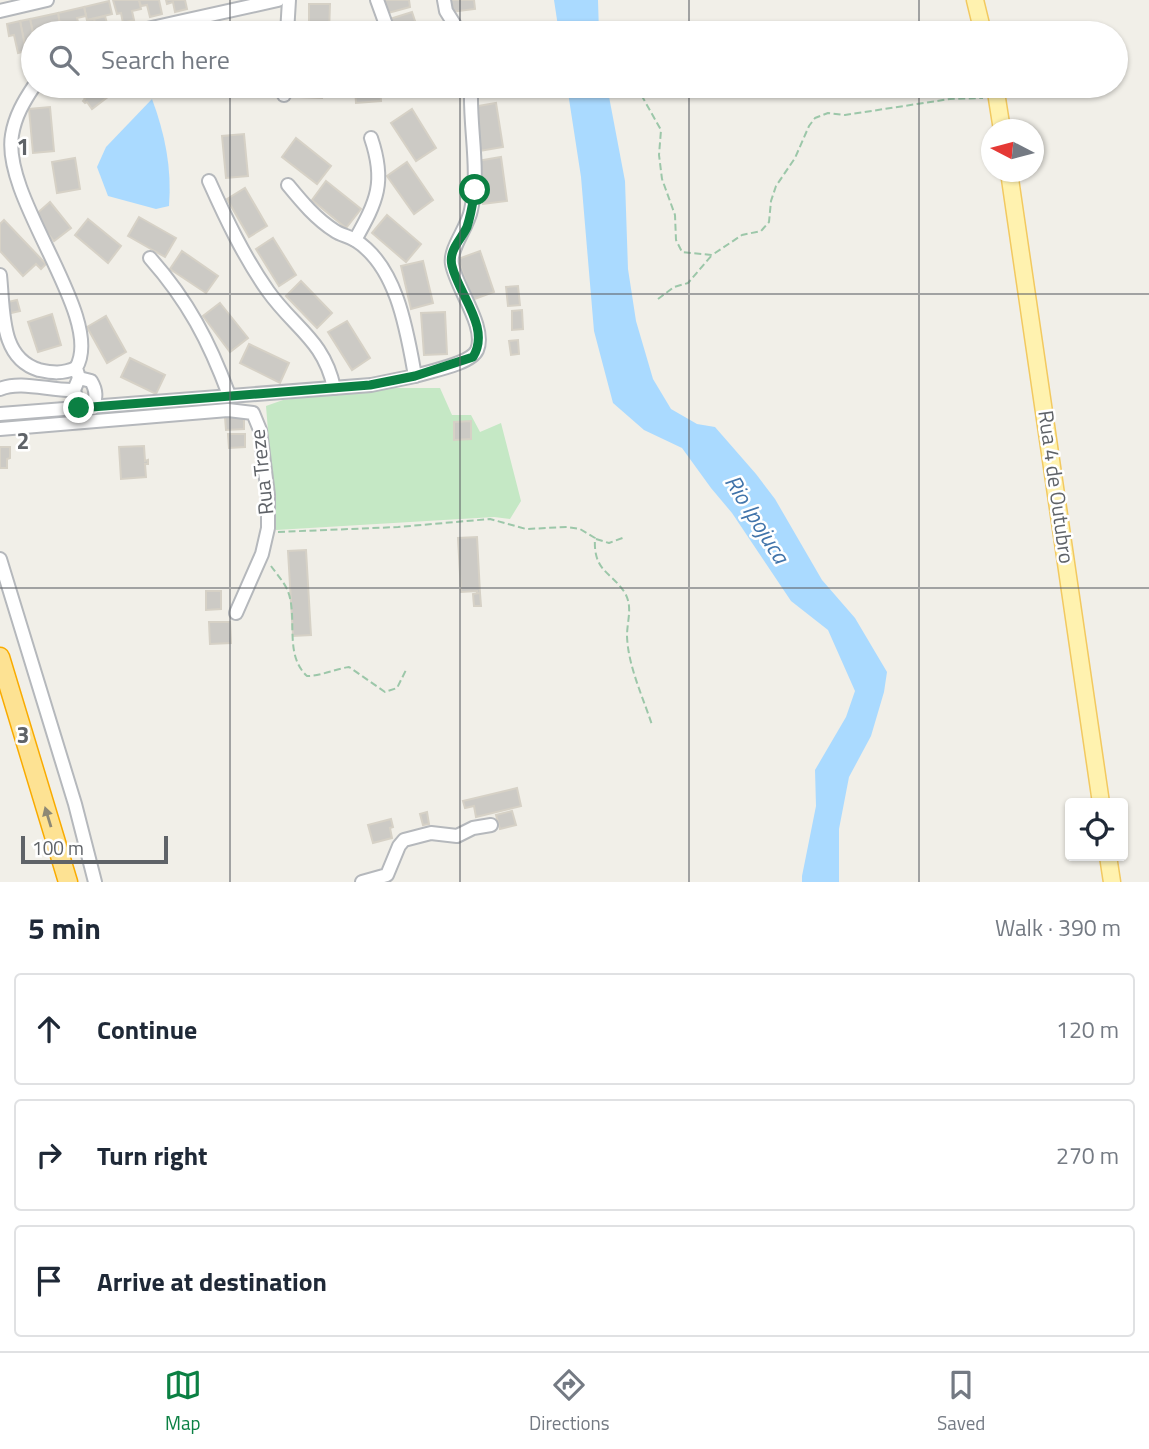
<!DOCTYPE html>
<meta charset="utf-8">
<style>
body{margin:0;font-family:"Titillium Web",sans-serif;background:#f6f6f7;color:#1f2937}
.controls{position:absolute;right:21px;bottom:21px;display:grid;overflow:hidden;border-radius:7px;box-shadow:0 2px 5px #0004}
.controls button{width:63px;height:63px;display:grid;place-items:center;padding:0;border:0;border-bottom:2px solid #e0e1e3;background:#fff;color:#1f2937;font:35px sans-serif}
.compass{position:absolute;left:981px;top:119px;width:63px;height:63px;border-radius:50%;background:#fff;box-shadow:0 2px 5px #0004;rotate:276deg}
.scale{position:absolute;left:21px;bottom:18px;width:147px;box-sizing:border-box;padding-left:7px;border:4px solid #5f6368;border-top:0;font-size:19px;line-height:24px;white-space:nowrap;color:#5f6368;-webkit-text-stroke:5px #fff;paint-order:stroke}
.stop{position:absolute;width:21px;height:21px;margin:-16px;border:5px solid #0b8043;border-radius:50%;background:#fff}
.stop.end{background:#0b8043;border-color:#fff;box-shadow:0 2px 7px #0008}
.list{margin:0;padding:0;list-style:none}
h2{display:flex;justify-content:space-between;align-items:center;height:91px;margin:0;padding:0 28px;font-size:30px}
h2 small{font-size:23px;font-weight:400;color:#747a83}
.list li{display:grid;grid-template-columns:46px 1fr auto;gap:21px;align-items:center;box-sizing:border-box;height:112px;margin:0 14px 14px;padding:0 14px;border:2px solid #e0e1e3;border-radius:7px}
.list b{display:block;font-size:26px;white-space:nowrap}
.list em{font-size:23px;font-style:normal;color:#747a83}
.icon{flex:none;width:38px;height:38px;fill:none;stroke:currentColor;stroke-width:2;stroke-linecap:round;stroke-linejoin:round}
.map{position:relative;flex:none;width:1149px;height:882px;overflow:hidden}
.search{position:absolute;background:#fff;box-shadow:0 2px 5px #0004;left:21px;right:21px;top:21px;height:77px;display:flex;align-items:center;gap:18px;box-sizing:border-box;padding:0 24px;border-radius:38px;color:#747a83;font-size:26px}
.sheet{height:469px;background:#fff}
nav{display:flex;justify-content:space-around;align-items:center;box-sizing:border-box;height:98px;border-top:2px solid #e0e1e3;background:#fff;font-size:19px;color:#747a83}
nav a{display:grid;justify-items:center;gap:4px}
nav .on{color:#0b8043}
.map>svg:first-child{display:block}
.green{fill:#c5e8c5}
.water{fill:#aadaff}
.building{fill:#cccac5;stroke:#d6d1c6;stroke-width:2}
.lines{fill:none;stroke-linecap:round;stroke-linejoin:round}
.minor-casing{stroke:#b5b8bc;stroke-width:16}
.major-casing{stroke:#f2c960;stroke-width:19}
.highway-casing{stroke:#f9ab00;stroke-width:21}
.path{stroke:#9cc7a9;stroke-width:2;stroke-dasharray:7 3.5;stroke-linecap:butt}
.minor{stroke:#fff;stroke-width:12}
.major{stroke:#fff2af;stroke-width:16}
.highway{stroke:#fde293;stroke-width:18}
.oneway{fill:#8e8975}
.route{stroke:#0b8043;stroke-width:9}
.grid{fill:none;stroke:#5f6368;stroke-width:2;stroke-opacity:0.55}
.labels{text-anchor:middle;stroke-width:5;stroke-linejoin:round;paint-order:stroke}
.street-label{font-size:21px;fill:#5f6368;stroke:#fff}
.water-label{font-size:23px;font-style:italic;fill:#4174aa;stroke:#fff}
.grid-label{font-size:23px;text-anchor:middle;font-weight:bold;fill:#5f6368;stroke:#fff;stroke-width:5;stroke-linejoin:round;paint-order:stroke}
</style>
<div class="map">
<svg width="1149" height="882" viewBox="0 0 1149 882">
<rect width="100%" height="100%" fill="#f1efe8"/>
<path class="green" d="M383,388h57l12,27h19l9,17 21,-9 20,78 -11,18 -16,-2 -218,13 -10,-124 17,-6z"/>
<g class="water">
<path d="M554,0h44l1,33h-40z"/>
<path d="M567,86h40l18,95 3,88 8,52 17,58 18,30 26,15 18,3 41,47 19,25 47,81 33,38 32,54 -3,20 -13,44 -22,41 -10,52v53h-37v-6l14,-70 -1,-36 31,-53 9,-26 -27,-61 -37,-29 -59,-88 -21,-25 -29,-40 -38,-18 -31,-27 -19,-72 -13,-154z"/>
<path d="M152,99c13,35 20,69 17,107l-13,3 -48,-13 -11,-29 9,-20z"/>
</g>
<g class="building">
<path d="M113,0h26l2,9 -9,2 2,9 -11,3 -2,-10 -4,1z"/>
<path d="M139,0h20l3,14 -12,3 -3,-12 -6,1z"/>
<path d="M166,0h19l2,9 -12,3 -2,-10 -6,2z"/>
<path d="M384,0h25l1,7 -22,6z"/>
<path d="M449,0h25l1,9 -24,3z"/>
<path d="M109,1l3,13 -25,6 -3,-13z"/>
<path d="M309,4h21l-1,29h-20z"/>
<path d="M84,7l2,9 -9,2 4,15h-13l-2,-10 -6,2 -2,-12z"/>
<path d="M412,12l7,21h-25l-4,-14z"/>
<path d="M58,13l2,12 -8,2 1,6h-20l-3,-14z"/>
<path d="M105,16l3,11 -12,3 -2,-11z"/>
<path d="M30,19l3,14v16l-7,2 -6,-30z"/>
<path d="M94,19l3,14h-7l-3,-13z"/>
<path d="M20,21l6,30 -8,2 -4,-18 -5,1 -2,-12z"/>
<path d="M245,22l1,11h-22l-1,-9z"/>
<path d="M75,86h27l7,10 -17,13 -5,-7 -2,1 -2,-2 2,-2z"/>
<path d="M301,86h22l-1,12 -22,-1z"/>
<path d="M355,86h25l1,15 -25,2z"/>
<path d="M496,103l7,44 -24,4 -7,-44z"/>
<path d="M50,107l4,44 -21,2 -4,-44z"/>
<path d="M412,109l24,39 -20,13 -25,-38z"/>
<path d="M244,134l4,42 -22,2 -4,-42z"/>
<path d="M296,138l35,28 -14,18 -35,-27z"/>
<path d="M501,157l6,44 -24,3 -6,-43z"/>
<path d="M75,158l5,31 -23,4 -5,-31z"/>
<path d="M407,162l26,38 -19,14 -27,-38z"/>
<path d="M326,181l35,28 -15,19 -34,-28z"/>
<path d="M245,188l22,38 -18,11 -22,-38z"/>
<path d="M50,202l21,26 -17,13 -20,-25z"/>
<path d="M387,215l34,29 -15,18 -34,-29z"/>
<path d="M139,217l37,21 -11,19 -37,-21z"/>
<path d="M88,219l33,27 -13,17 -33,-28z"/>
<path d="M4,220l42,44 -5,5 -5,-5 -13,12 -23,-25v-27z"/>
<path d="M273,238l23,37 -17,11 -23,-37z"/>
<path d="M182,251l36,25 -12,17 -36,-24z"/>
<path d="M480,251l14,41 -22,8 -14,-41z"/>
<path d="M423,261l10,42 -22,6 -10,-43z"/>
<path d="M301,281l31,32 -15,15 -31,-32z"/>
<path d="M518,286l2,19 -12,1 -2,-19z"/>
<path d="M17,300l3,11 -9,2 -3,-11z"/>
<path d="M220,303l28,35 -18,14 -27,-36z"/>
<path d="M522,310l1,19 -11,1v-19z"/>
<path d="M445,312l2,42 -23,1 -3,-42z"/>
<path d="M52,314l9,31 -23,7 -10,-30z"/>
<path d="M106,316l20,36 -19,11 -20,-36z"/>
<path d="M347,321l23,37 -18,12 -24,-38z"/>
<path d="M518,340l1,14 -8,1 -2,-14z"/>
<path d="M249,344l40,19 -9,20 -40,-20z"/>
<path d="M130,358l35,17 -9,19 -35,-17z"/>
<path d="M244,416v13l-18,1 -1,-13z"/>
<path d="M471,421v18l-17,1v-18z"/>
<path d="M228,434h17v13l-16,1z"/>
<path d="M144,446l1,15 3,-1v4h-3l1,13 -25,2 -2,-32z"/>
<path d="M0,447h10v11l-3,1v9h-7z"/>
<path d="M477,537l3,56 -3,1v-3l-16,1 -3,-54z"/>
<path d="M306,550l5,85 -18,1 -5,-85z"/>
<path d="M206,591h15v18l-15,1z"/>
<path d="M480,593l1,13h-7l-1,-12z"/>
<path d="M209,622h21l1,21 -21,1z"/>
<path d="M517,788l4,18 -45,11 -2,-11 -9,2 -2,-7z"/>
<path d="M512,811l4,14 -16,4 -4,-14z"/>
<path d="M427,812l2,12 -6,1 -3,-11z"/>
<path d="M391,819l2,8 -3,1 2,10 -19,5 -5,-18z"/>
</g>
<g class="lines">
<defs>
<g id="minor">
<path d="M377,0l12,33"/>
<path d="M444,0l2,11 12,19"/>
<path d="M0,11l47,-11"/>
<path d="M129,33l149,-33"/>
<path d="M287,33l2,-33"/>
<path d="M34,86c-10,15 -19,30 -22,49 -11,64 94,183 64,233l3,10 -5,12 5,18"/>
<path d="M409,86v1"/>
<path d="M284,95v-9"/>
<path d="M209,181c17,38 35,76 59,110 26,37 56,49 66,97"/>
<path d="M355,240c22,-39 31,-58 16,-102"/>
<path d="M150,258c38,43 59,83 79,137"/>
<path d="M0,275c4,38 0,83 39,95 14,3 23,4 37,-2"/>
<path d="M415,376c15,-5 56,-12 62,-26 10,-23 -21,-62 -25,-86 -3,-15 16,-37 19,-54 9,-38 -1,-79 0,-118"/>
<path d="M79,378l12,3c6,10 5,16 2,27"/>
<path d="M0,389c20,-9 51,2 74,1"/>
<path d="M0,414l371,-29 44,-9c-8,-45 -18,-110 -60,-136 -7,-4 -14,-5 -20,-9 -19,-12 -33,-29 -47,-46"/>
<path d="M0,429l228,-19 25,3 7,17 8,65v33l-6,26 -26,59"/>
<path d="M0,559l75,245 20,78"/>
<path d="M362,882l25,-7 12,-29 5,-6 27,-7 26,3 16,-8 18,-3"/>
</g>
<g id="major">
<path d="M975,0l8,33"/>
<path d="M995,86l7,44"/>
<path d="M1009,172l92,631"/>
<path d="M1108,856l4,26"/>
</g>
<path id="highway" d="M0,657l68,225"/>
</defs>
<use href="#minor" class="minor-casing"/>
<use href="#major" class="major-casing"/>
<use href="#highway" class="highway-casing"/>
<g class="path">
<path d="M642,86l4,8 -3,4 18,32 -2,25 3,24 13,36 1,25 6,12 30,3 30,-20 19,-4 8,-9 2,-21 5,-15 19,-28 14,-32 6,-8 13,-5 17,2 105,-16 33,-1"/>
<path d="M658,299l16,-12 14,-4 24,-28"/>
<path d="M278,532l120,-5 92,-8 36,10 41,-2 13,2 15,9c-2,34 16,33 30,55 8,14 2,28 2,43 1,30 16,61 25,89"/>
<path d="M596,539l13,4 16,-6"/>
<path d="M271,566c5,7 12,15 16,23 12,27 -4,65 20,87 14,0 28,-7 42,-9l36,25 12,-4 9,-18"/>
</g>
<use href="#minor" class="minor"/>
<use href="#major" class="major"/>
<use href="#highway" class="highway"/>
</g>
<defs><path id="oneway-solid" d="M-6-.8H1V-3.2L6.5 0L1 3.2V.8H-6Z" transform="scale(1.75)"/></defs>
<use class="oneway" href="#oneway-solid" transform="translate(48 817) rotate(-107)"/>
<g class="lines">
<path class="route" d="M79,408l291,-23 45,-9 58,-19c18,-29 -14,-62 -21,-91 -4,-16 9,-26 15,-39 4,-12 6,-25 8,-37"/>
</g>
<path class="grid" d="M230,0v33M460,0v33M689,0v33M919,0v33M230,86v796M460,86v796M689,86v796M919,86v796M0,294h1149M0,588h1149"/>
<g class="labels">
<g class="street-label">
<text transform="translate(262 472) rotate(-96)" y="7">Rua Treze</text>
<text transform="translate(1056 487) rotate(82)" y="7">Rua 4 de Outubro</text>
</g>
<g class="water-label">
<text transform="translate(757 519) rotate(58)" y="8">Rio Ipojuca</text>
</g>
</g>
<g class="grid-label">
<text x="23" y="155">1</text>
<text x="23" y="449">2</text>
<text x="23" y="743">3</text>
</g>
</svg>
<div class="controls">
<button><svg class="icon" aria-label="locate" viewBox="0 0 24 24"><circle cx="12" cy="12" r="6"/><path d="M12 2v4M12 18v4M2 12h4M18 12h4"/></svg></button>
</div>
<svg class="compass" viewBox="-18 -18 36 36"><path d="M0-13l5 13h-10z" fill="#e53935"/><path d="M0 13l5-13h-10z" fill="#747a83"/></svg>
<div class="scale">100 m</div>
<div class="stop" style="left:475px;top:190px"></div>
<div class="stop end" style="left:79px;top:408px"></div>
<div class="search"><svg class="icon" aria-label="search" viewBox="0 0 24 24"><circle cx="10" cy="10" r="6"/><path d="M15 15l6 6"/></svg>Search here</div>
</div>
<section class="sheet">
<h2>5 min<small>Walk · 390 m</small></h2>
<ul class="list">
<li><svg class="icon" aria-label="ahead" viewBox="0 0 24 24"><path d="M12 20V5M6 11l6-6 6 6"/></svg><div><b>Continue</b></div><em>120 m</em></li>
<li><svg class="icon" aria-label="right" viewBox="0 0 24 24"><path d="M7 20v-9h11M14 6l5 5-5 5"/></svg><div><b>Turn right</b></div><em>270 m</em></li>
<li><svg class="icon" aria-label="arrive" viewBox="0 0 24 24"><path d="M6 21V4h12l-3 4 3 4H6"/></svg><div><b>Arrive at destination</b></div></li>
</ul>
</section>
<nav>
<a class="on"><svg class="icon" aria-label="map" viewBox="0 0 24 24"><path d="M3 6l6-2 6 2 6-2v14l-6 2-6-2-6 2zM9 4v14M15 6v14"/></svg>Map</a>
<a><svg class="icon" aria-label="directions" viewBox="0 0 24 24"><path d="M12 3l9 9-9 9-9-9zM9 14v-3h6M13 9l2 2-2 2"/></svg>Directions</a>
<a><svg class="icon" aria-label="saved" viewBox="0 0 24 24"><path d="M7 4h10v16l-5-4-5 4z"/></svg>Saved</a>
</nav>
